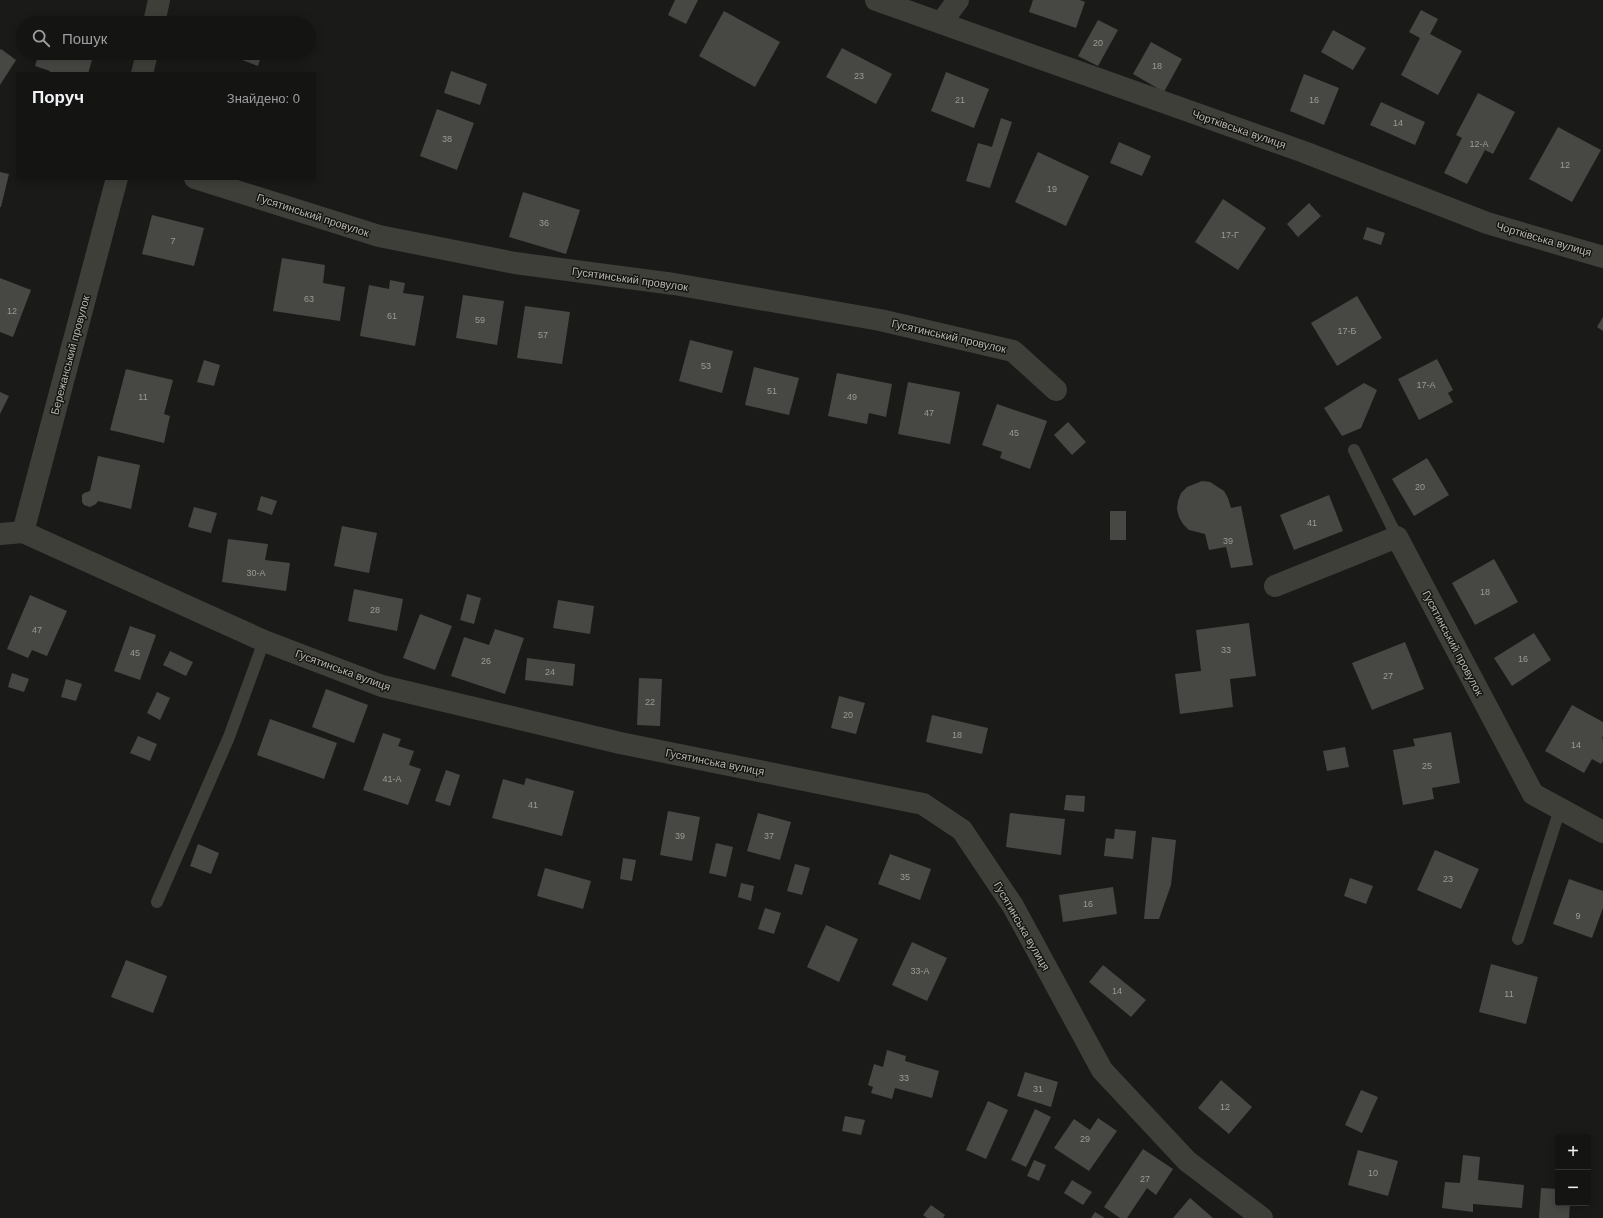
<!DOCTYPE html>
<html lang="uk">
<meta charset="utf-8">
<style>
body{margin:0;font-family:Helvetica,sans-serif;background:#212121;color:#f1f3f6}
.controls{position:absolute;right:12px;bottom:12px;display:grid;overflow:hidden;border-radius:4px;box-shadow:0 2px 10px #0003}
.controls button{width:36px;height:36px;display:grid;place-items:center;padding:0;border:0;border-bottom:1px solid #333;background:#141413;color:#f1f3f6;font:20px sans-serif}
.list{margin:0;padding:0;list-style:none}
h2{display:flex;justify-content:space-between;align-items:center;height:52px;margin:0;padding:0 16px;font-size:17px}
h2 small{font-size:13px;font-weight:400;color:#9d9ea0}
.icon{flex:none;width:22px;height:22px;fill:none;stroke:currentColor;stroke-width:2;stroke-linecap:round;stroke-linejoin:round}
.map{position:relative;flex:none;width:1603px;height:1218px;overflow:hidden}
.search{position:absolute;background:#141413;box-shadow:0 2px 10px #0003;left:16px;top:16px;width:300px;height:44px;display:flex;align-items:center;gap:10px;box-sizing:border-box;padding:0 14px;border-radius:22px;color:#9d9ea0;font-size:15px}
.panel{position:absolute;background:#141413;box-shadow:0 2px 10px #0003;left:16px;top:72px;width:300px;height:108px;border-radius:4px}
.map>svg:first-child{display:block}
.building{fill:#474743}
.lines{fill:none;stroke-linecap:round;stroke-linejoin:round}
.service{stroke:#3f3f3a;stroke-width:12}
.minor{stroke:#3f3f3a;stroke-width:22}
.labels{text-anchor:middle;stroke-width:3;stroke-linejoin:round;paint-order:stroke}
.number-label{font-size:9px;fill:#9c9b92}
.street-label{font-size:11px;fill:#b9b7ac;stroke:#151514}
</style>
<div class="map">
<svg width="1603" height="1218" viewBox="0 0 1603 1218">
<rect width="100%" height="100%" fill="#1a1a19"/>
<g class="building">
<path d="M675,0h23l-12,24 -18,-9z"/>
<path d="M1033,0h47l5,2 -9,26 -47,-16z"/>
<path d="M1421,10l17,9 -8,15 32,17 -24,44 -37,-20 19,-37 -11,-6z"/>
<path d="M724,11l56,31 -25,45 -56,-31z"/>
<path d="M1098,20l20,10 -20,36 -20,-10z"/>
<path d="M1333,30l33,18 -13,22 -32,-18z"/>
<path d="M1151,42l31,17 -18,33 -31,-18z"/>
<path d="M842,48l50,26 -16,30 -50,-27z"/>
<path d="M1,49l15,11 -16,25v-35z"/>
<path d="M39,53h55l-6,21h-39l1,-3 -15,-5z"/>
<path d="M224,53h38l-4,13z"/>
<path d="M451,71l36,13 -7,21 -36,-12z"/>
<path d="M946,72l43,17 -15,39 -43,-17z"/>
<path d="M1304,74l35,14 -15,37 -34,-14z"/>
<path d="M1478,93l37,19 -22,42 -8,-4 -18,34 -23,-11 18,-35 -6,-3z"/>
<path d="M1381,102l44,20 -10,23 -45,-20z"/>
<path d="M437,109l37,14 -17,47 -37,-14z"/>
<path d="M1001,118l11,4 -22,66 -24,-7 12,-38 14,4z"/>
<path d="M1558,127l43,23 -29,52 -43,-23z"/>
<path d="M1119,142l32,14 -9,20 -32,-13z"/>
<path d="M1038,152l51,24 -23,50 -51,-24z"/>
<path d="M0,172l9,2 -8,33h-1z"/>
<path d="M523,192l57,18 -14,44 -57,-17z"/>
<path d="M1223,199l43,29 -28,42 -43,-28z"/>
<path d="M1309,203l12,13 -23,21 -11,-13z"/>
<path d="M152,215l52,13 -10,38 -52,-12z"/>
<path d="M1367,227l18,6 -4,12 -18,-6z"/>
<path d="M282,258l43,7 -2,18 22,4 -5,34 -67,-10z"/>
<path d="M0,278l31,12 -18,47 -13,-5z"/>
<path d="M390,280l15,3 -2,10 21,3 -9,50 -55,-10 9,-51 20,4z"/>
<path d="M463,295l41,6 -7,44 -41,-7z"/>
<path d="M1357,296l25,42 -45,28 -26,-43z"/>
<path d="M525,306l45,6 -8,52 -45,-6z"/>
<path d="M1603,317v14l-6,-4z"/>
<path d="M690,340l43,11 -11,42 -43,-12z"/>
<path d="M1437,359l16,31 -5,3 5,9 -34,18 -21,-41z"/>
<path d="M204,360l16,5 -6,21 -17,-4z"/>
<path d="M754,367l45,11 -10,37 -44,-10z"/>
<path d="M126,369l47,11 -9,34 6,2 -6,27 -54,-13z"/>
<path d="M837,373l55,11 -6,33 -17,-4 -2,11 -39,-8z"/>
<path d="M908,382l52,10 -10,52 -52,-10z"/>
<path d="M1364,383l13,7 -16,38 -19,8 -18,-28z"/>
<path d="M0,392l9,4 -9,18z"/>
<path d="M997,404l50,17 -17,48 -30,-11 2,-6 -20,-7z"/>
<path d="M1068,422l18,20 -14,13 -18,-20z"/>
<path d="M98,456l42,9 -9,44 -33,-8 -2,3 -6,3 -6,-2 -2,-3v-7l2,-2 6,-2z"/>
<path d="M1427,458l22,37 -35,21 -22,-37z"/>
<path d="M1202,481l8,1 14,9 4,7 3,10 10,-2 12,59 -22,3 -5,-21 -17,3 -4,-16 -16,-4 -6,-6 -4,-7 -2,-8 1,-8 3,-8 6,-6z"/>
<path d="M1329,495l14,36 -49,19 -14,-35z"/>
<path d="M261,496l16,5 -5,14 -15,-5z"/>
<path d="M194,507l23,6 -6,20 -23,-6z"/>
<rect x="1110" y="511" width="16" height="29"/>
<path d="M342,526l35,7 -8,40 -35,-7z"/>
<path d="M228,539l40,5 -3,16 25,3 -4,28 -64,-9z"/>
<path d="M1494,559l24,43 -43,23 -23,-42z"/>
<path d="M354,589l49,10 -6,32 -49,-10z"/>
<path d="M467,594l14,4 -7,26 -14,-4z"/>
<path d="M30,595l37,16 -20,45 -15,-6 -4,8 -21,-9z"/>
<path d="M558,600l36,6 -4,28 -37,-6z"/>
<path d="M420,614l32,12 -17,44 -32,-12z"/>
<path d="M1249,623l7,53 -26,3 3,28 -53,7 -5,-40 26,-3 -5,-41z"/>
<path d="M130,626l26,9 -16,45 -26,-9z"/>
<path d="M495,629l29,9 -19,56 -54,-18 13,-39 25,8z"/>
<path d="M1534,633l17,27 -39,26 -18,-28z"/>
<path d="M1405,642l19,47 -52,21 -20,-47z"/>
<path d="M170,651l23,11 -7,14 -23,-11z"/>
<path d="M527,658l48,6 -2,22 -48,-6z"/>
<path d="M12,673l17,6 -5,13 -16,-5z"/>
<path d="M639,678l23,1 -2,47 -23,-1z"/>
<path d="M66,679l16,5 -6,17 -15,-4z"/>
<path d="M326,689l42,16 -14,38 -42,-16z"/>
<path d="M157,692l13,6 -10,22 -13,-7z"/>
<path d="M839,696l26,7 -9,31 -25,-6z"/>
<path d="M1572,705l31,17v14l-1,2 1,1v22l-2,3 -9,-5 -8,14 -39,-22z"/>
<path d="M932,715l56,13 -6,26 -56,-12z"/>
<path d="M270,719l67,24 -13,36 -67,-24z"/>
<path d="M1451,732l9,51 -28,5 2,11 -31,6 -10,-55 22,-4 -2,-7z"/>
<path d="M383,733l18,6 -3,7 16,5 -5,14 12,4 -13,36 -45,-15z"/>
<path d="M138,736l19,8 -7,17 -20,-8z"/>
<path d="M1345,747l4,20 -22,4 -4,-20z"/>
<path d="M446,770l14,5 -10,31 -15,-5z"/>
<path d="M526,778l48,13 -12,45 -70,-18 11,-39 21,6z"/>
<path d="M1066,795l19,1 -1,16 -20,-2z"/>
<path d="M668,811l32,6 -8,44 -32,-6z"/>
<path d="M758,813l33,9 -11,38 -33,-9z"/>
<path d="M1010,813l55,6 -4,36 -55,-8z"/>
<path d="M1115,829l21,2 -3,28 -29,-3 2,-18 8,1z"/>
<path d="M1152,837l24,3 -5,45 -12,34h-15z"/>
<path d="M716,843l17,4 -7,30 -17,-4z"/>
<path d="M198,844l21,9 -8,21 -21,-8z"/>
<path d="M1435,850l44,19 -18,40 -44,-19z"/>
<path d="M890,854l41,15 -11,31 -42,-16z"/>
<path d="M623,858l13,2 -4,21 -12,-2z"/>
<path d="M795,864l15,4 -8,27 -15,-4z"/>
<path d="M545,868l46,13 -8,28 -46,-13z"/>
<path d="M1350,878l23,8 -7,18 -22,-8z"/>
<path d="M1569,879l34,12v17l-11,30 -39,-14z"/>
<path d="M741,883l13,3 -3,15 -13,-4z"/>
<path d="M1113,887l4,27 -54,8 -4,-27z"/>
<path d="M765,908l16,5 -7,21 -16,-5z"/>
<path d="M826,925l32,14 -19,43 -32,-15z"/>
<path d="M912,942l35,16 -20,43 -35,-16z"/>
<path d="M126,960l41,16 -14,37 -42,-16z"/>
<path d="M1491,964l47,13 -12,47 -47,-12z"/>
<path d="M1103,965l43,35 -15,17 -42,-35z"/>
<path d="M887,1050l19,6 -1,5 34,10 -7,27 -37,-10 -3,11 -21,-6 2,-6 -5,-2 6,-21 9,3z"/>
<path d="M1025,1072l33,10 -7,25 -34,-11z"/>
<path d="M1221,1080l31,27 -23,27 -31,-26z"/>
<path d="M1361,1090l17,7 -16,36 -17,-8z"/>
<path d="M988,1101l20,9 -22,49 -20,-9z"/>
<path d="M1035,1109l16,8 -25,50 -15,-7z"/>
<path d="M845,1116l20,4 -4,15 -19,-4z"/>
<path d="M1098,1118l19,13 -28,40 -35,-23 20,-29 16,11z"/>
<path d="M1143,1149l30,20 -17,26 -9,-7 -20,30h-7l-16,-11z"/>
<path d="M1358,1150l40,11 -10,35 -40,-11z"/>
<path d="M1463,1155l17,2 -2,23 46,5 -2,23 -49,-4v8l-31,-4 3,-26 15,1z"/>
<path d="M1034,1160l12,5 -7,16 -12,-5z"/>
<path d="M1072,1180l20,12 -9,13 -19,-12z"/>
<path d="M1541,1188l17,1v14h12l-1,15h-30z"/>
<path d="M1190,1198l23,20h-40z"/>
<path d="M931,1205l14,10 -2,3h-16l-4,-3z"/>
<path d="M1095,1212l10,6h-14z"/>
</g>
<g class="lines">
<g class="service">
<path d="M1354,450l43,87"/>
<path d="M157,902l72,-165 35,-96"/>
<path d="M1518,939l42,-130"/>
</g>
<g class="minor">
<path d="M876,0l428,152 183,71 116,34"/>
<path d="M154,23l5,-23"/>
<path d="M941,23l17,-23"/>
<path d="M142,74l5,-21"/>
<path d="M195,178l184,58 136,27 159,21 206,36 133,31 43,39"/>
<path d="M23,532l94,-354"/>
<path d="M0,534l23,-2 241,109 118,45 238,57 303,61 39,26 51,76 89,164 85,91 75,57"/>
<path d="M1275,586l122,-49 136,257 70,38"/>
</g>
</g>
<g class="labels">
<g class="number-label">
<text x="1098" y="46">20</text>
<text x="1157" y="69">18</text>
<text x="859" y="79">23</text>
<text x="960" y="103">21</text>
<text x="1314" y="103">16</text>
<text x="1398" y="126">14</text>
<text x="447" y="142">38</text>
<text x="1479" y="147">12-А</text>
<text x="1565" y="168">12</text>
<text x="1052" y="192">19</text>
<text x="544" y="226">36</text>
<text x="1230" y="238">17-Г</text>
<text x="173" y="244">7</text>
<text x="309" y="302">63</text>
<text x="12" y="314">12</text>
<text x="392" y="319">61</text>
<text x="480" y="323">59</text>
<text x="1347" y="334">17-Б</text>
<text x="543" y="338">57</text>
<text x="706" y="369">53</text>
<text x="1426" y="388">17-А</text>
<text x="772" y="394">51</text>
<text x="143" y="400">11</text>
<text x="852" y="400">49</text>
<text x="929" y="416">47</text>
<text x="1014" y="436">45</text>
<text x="1420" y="490">20</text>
<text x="1312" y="526">41</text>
<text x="1228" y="544">39</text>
<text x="256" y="576">30-А</text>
<text x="1485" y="595">18</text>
<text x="375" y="613">28</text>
<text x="37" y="633">47</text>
<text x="1226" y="653">33</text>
<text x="135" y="656">45</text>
<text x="1523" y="662">16</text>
<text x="486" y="664">26</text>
<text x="550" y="675">24</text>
<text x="1388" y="679">27</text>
<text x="650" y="705">22</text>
<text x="848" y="718">20</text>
<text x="957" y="738">18</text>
<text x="1576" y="748">14</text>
<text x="1427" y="769">25</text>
<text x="392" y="782">41-А</text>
<text x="533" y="808">41</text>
<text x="680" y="839">39</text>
<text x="769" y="839">37</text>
<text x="905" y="880">35</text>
<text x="1448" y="882">23</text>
<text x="1088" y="907">16</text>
<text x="1578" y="919">9</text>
<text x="920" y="974">33-А</text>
<text x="1117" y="994">14</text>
<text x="1509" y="997">11</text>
<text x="904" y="1081">33</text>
<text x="1038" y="1092">31</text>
<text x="1225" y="1110">12</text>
<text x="1085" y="1142">29</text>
<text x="1373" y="1176">10</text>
<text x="1145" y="1182">27</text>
</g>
<g class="street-label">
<text transform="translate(1239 129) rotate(19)" y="4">Чортківська вулиця</text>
<text transform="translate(313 215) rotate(18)" y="4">Гусятинський провулок</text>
<text transform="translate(1544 239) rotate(16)" y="4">Чортківська вулиця</text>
<text transform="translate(630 279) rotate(8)" y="4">Гусятинський провулок</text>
<text transform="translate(949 336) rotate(13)" y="4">Гусятинський провулок</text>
<text transform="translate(70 355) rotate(-75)" y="4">Бережанський провулок</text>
<text transform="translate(1453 643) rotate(62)" y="4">Гусятинський провулок</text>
<text transform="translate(343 670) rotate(20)" y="4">Гусятинська вулиця</text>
<text transform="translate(715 762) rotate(11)" y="4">Гусятинська вулиця</text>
<text transform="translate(1022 926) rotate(60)" y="4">Гусятинська вулиця</text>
</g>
</g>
</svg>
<div class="controls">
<button>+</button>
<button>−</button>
</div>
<div class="search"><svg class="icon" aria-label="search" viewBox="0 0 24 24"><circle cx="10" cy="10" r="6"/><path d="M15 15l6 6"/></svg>Пошук</div>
<section class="panel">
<h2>Поруч<small>Знайдено: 0</small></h2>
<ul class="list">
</ul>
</section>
</div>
